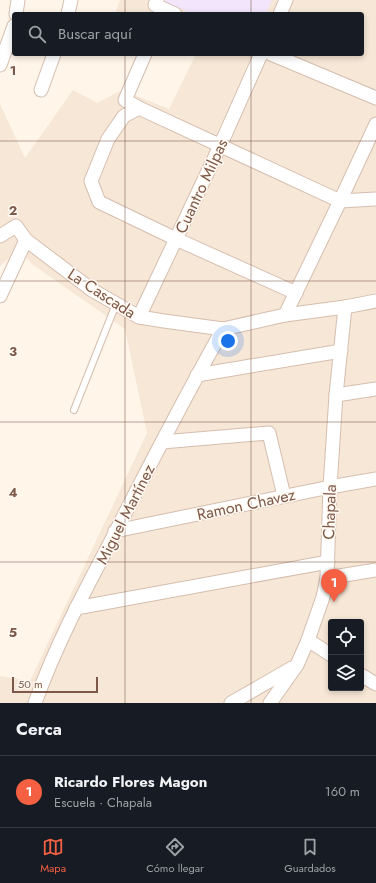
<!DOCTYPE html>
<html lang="es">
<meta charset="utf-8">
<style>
body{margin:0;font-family:Jost,sans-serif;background:#242831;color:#f1f3f6}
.controls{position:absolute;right:12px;bottom:12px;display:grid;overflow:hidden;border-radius:4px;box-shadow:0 2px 6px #0003}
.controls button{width:36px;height:36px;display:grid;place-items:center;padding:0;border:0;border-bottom:1px solid #363941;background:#171b24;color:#f1f3f6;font:20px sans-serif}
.scale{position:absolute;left:12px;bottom:10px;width:86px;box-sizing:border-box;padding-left:4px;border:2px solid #7d5848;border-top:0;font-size:11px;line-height:14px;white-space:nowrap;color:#7d5848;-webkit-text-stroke:3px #fff9f2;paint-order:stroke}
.you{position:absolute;left:228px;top:341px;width:14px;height:14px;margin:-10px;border:3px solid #fff;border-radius:50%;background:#1a73e8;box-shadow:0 0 0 6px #1a73e833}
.badge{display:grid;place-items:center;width:26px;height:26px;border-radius:50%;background:#f56042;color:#fff;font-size:13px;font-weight:700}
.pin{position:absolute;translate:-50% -33px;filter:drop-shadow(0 1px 2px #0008)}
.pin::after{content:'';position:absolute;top:21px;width:14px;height:12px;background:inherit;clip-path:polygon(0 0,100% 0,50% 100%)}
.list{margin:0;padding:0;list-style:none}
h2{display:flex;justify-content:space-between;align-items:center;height:52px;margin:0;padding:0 16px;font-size:17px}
h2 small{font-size:13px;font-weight:400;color:#9ea1a6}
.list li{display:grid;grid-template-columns:26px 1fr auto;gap:12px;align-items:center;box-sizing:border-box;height:72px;padding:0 16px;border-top:1px solid #363941}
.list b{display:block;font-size:15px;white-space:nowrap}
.list p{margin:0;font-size:13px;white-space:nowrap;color:#9ea1a6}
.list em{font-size:13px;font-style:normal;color:#9ea1a6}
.icon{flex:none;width:22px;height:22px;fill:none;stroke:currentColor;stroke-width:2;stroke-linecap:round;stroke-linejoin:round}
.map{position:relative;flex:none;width:376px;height:703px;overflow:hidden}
.search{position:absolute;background:#171b24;box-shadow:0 2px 6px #0003;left:12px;right:12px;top:12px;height:44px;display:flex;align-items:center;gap:10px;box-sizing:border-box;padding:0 14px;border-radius:4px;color:#9ea1a6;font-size:15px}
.sheet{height:124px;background:#171b24}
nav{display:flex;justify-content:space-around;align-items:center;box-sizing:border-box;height:56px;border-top:1px solid #363941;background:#171b24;font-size:11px;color:#9ea1a6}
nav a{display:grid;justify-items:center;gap:2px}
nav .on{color:#f56042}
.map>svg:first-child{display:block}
.residential{fill:#f7e7d6;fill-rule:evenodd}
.education{fill:#f2e5fc}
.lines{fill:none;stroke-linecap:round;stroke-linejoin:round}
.service-casing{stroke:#d5beaf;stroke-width:8}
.minor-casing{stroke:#d5beaf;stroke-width:15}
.service{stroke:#fff;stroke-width:6}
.minor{stroke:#fff;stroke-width:13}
.grid{fill:none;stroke:#7d5848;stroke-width:1;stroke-opacity:0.55}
.labels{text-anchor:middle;stroke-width:3;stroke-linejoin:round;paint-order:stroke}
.street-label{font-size:16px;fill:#7d5848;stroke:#fff9f2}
.grid-label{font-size:13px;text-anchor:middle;font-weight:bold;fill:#7d5848;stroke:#fff9f2;stroke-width:3;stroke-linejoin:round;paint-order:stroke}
</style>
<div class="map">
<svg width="376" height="703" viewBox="0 0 376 703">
<rect width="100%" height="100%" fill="#fff5e9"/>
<path class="residential" d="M120,0h256v703h-376v-27l30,5 117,-248 -22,-104 -93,-65 -12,-14 -20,16v-162l25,54 48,-68 24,13 25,-13 47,19 27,-55h166v-40h-247zM331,622h30v66h-30z"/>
<path class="education" d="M165,0h107l-6,14h-73l-28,-12z"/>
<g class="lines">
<defs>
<path id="service" d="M74,410l42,-106"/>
<g id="minor">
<path d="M157,0l-2,5 20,9"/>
<path d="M16,14l2,-14"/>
<path d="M68,14l3,-14"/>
<path d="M280,14l6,-14"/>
<path d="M271,54l105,44"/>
<path d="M0,65l14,-39"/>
<path d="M41,90l13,-36"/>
<path d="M139,108l-14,-8 20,-46"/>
<path d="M0,236l16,-10 10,14 66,50 47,27 25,4 59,8 62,-14 60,-8 31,-6"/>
<path d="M296,293l-120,-54 -77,-37 -8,-21 17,-42 16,-23 15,-8 201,93 36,-2"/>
<path d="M0,296l26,-56"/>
<path d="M285,315l55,-114 36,-77"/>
<path d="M139,317l81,-171 41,-92"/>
<path d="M197,375l144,-24"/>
<path d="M336,395l40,-6"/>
<path d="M162,442l107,-9 15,63"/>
<path d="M115,531l215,-44 46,-8"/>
<path d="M327,578l49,-8"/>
<path d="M76,608l252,-46"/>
<path d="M308,640l23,15"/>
<path d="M361,675l15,9"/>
<path d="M35,703c20,-56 48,-109 76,-162 36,-71 73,-142 112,-212"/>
<path d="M231,703l61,-35"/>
<path d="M270,703l27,-38 11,-25 15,-43 4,-19 3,-91 6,-92 9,-88"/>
</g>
</defs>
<use href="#service" class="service-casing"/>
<use href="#minor" class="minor-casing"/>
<use href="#service" class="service"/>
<use href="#minor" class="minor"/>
</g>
<path class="grid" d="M125,0v14M251,0v14M125,54v649M251,54v649M0,141h376M0,281h376M0,422h376M0,562h376"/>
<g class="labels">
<g class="street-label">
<text transform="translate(201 186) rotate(-65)" y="6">Cuantro Milpas</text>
<text transform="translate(102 293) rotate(33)" y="6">La Cascada</text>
<text transform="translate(246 504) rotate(-12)" y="6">Ramon Chavez</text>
<text transform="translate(329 512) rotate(-88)" y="6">Chapala</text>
<text transform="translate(125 514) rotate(-63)" y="6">Miguel Martínez</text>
</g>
</g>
<g class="grid-label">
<text x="13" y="75">1</text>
<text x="13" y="215">2</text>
<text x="13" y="356">3</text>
<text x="13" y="497">4</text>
<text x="13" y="637">5</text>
</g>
</svg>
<div class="controls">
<button><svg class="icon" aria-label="locate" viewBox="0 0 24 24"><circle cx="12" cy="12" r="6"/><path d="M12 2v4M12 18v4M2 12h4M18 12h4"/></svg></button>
<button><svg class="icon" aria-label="layers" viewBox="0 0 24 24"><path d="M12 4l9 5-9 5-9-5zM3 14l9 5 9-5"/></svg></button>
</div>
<div class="scale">50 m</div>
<div class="you"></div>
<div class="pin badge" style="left:334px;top:602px">1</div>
<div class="search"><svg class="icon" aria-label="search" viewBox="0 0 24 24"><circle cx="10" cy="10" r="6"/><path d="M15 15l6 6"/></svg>Buscar aquí</div>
</div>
<section class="sheet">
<h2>Cerca<small></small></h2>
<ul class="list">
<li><span class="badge">1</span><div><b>Ricardo Flores Magon</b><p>Escuela · Chapala</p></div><em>160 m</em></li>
</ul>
</section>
<nav>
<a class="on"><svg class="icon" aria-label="map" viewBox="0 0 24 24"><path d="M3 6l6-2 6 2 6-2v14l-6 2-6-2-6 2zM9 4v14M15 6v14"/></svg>Mapa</a>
<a><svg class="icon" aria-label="directions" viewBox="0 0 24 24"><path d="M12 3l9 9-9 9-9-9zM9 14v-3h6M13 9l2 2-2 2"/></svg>Cómo llegar</a>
<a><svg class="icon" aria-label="saved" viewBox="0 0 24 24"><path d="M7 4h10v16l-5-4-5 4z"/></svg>Guardados</a>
</nav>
